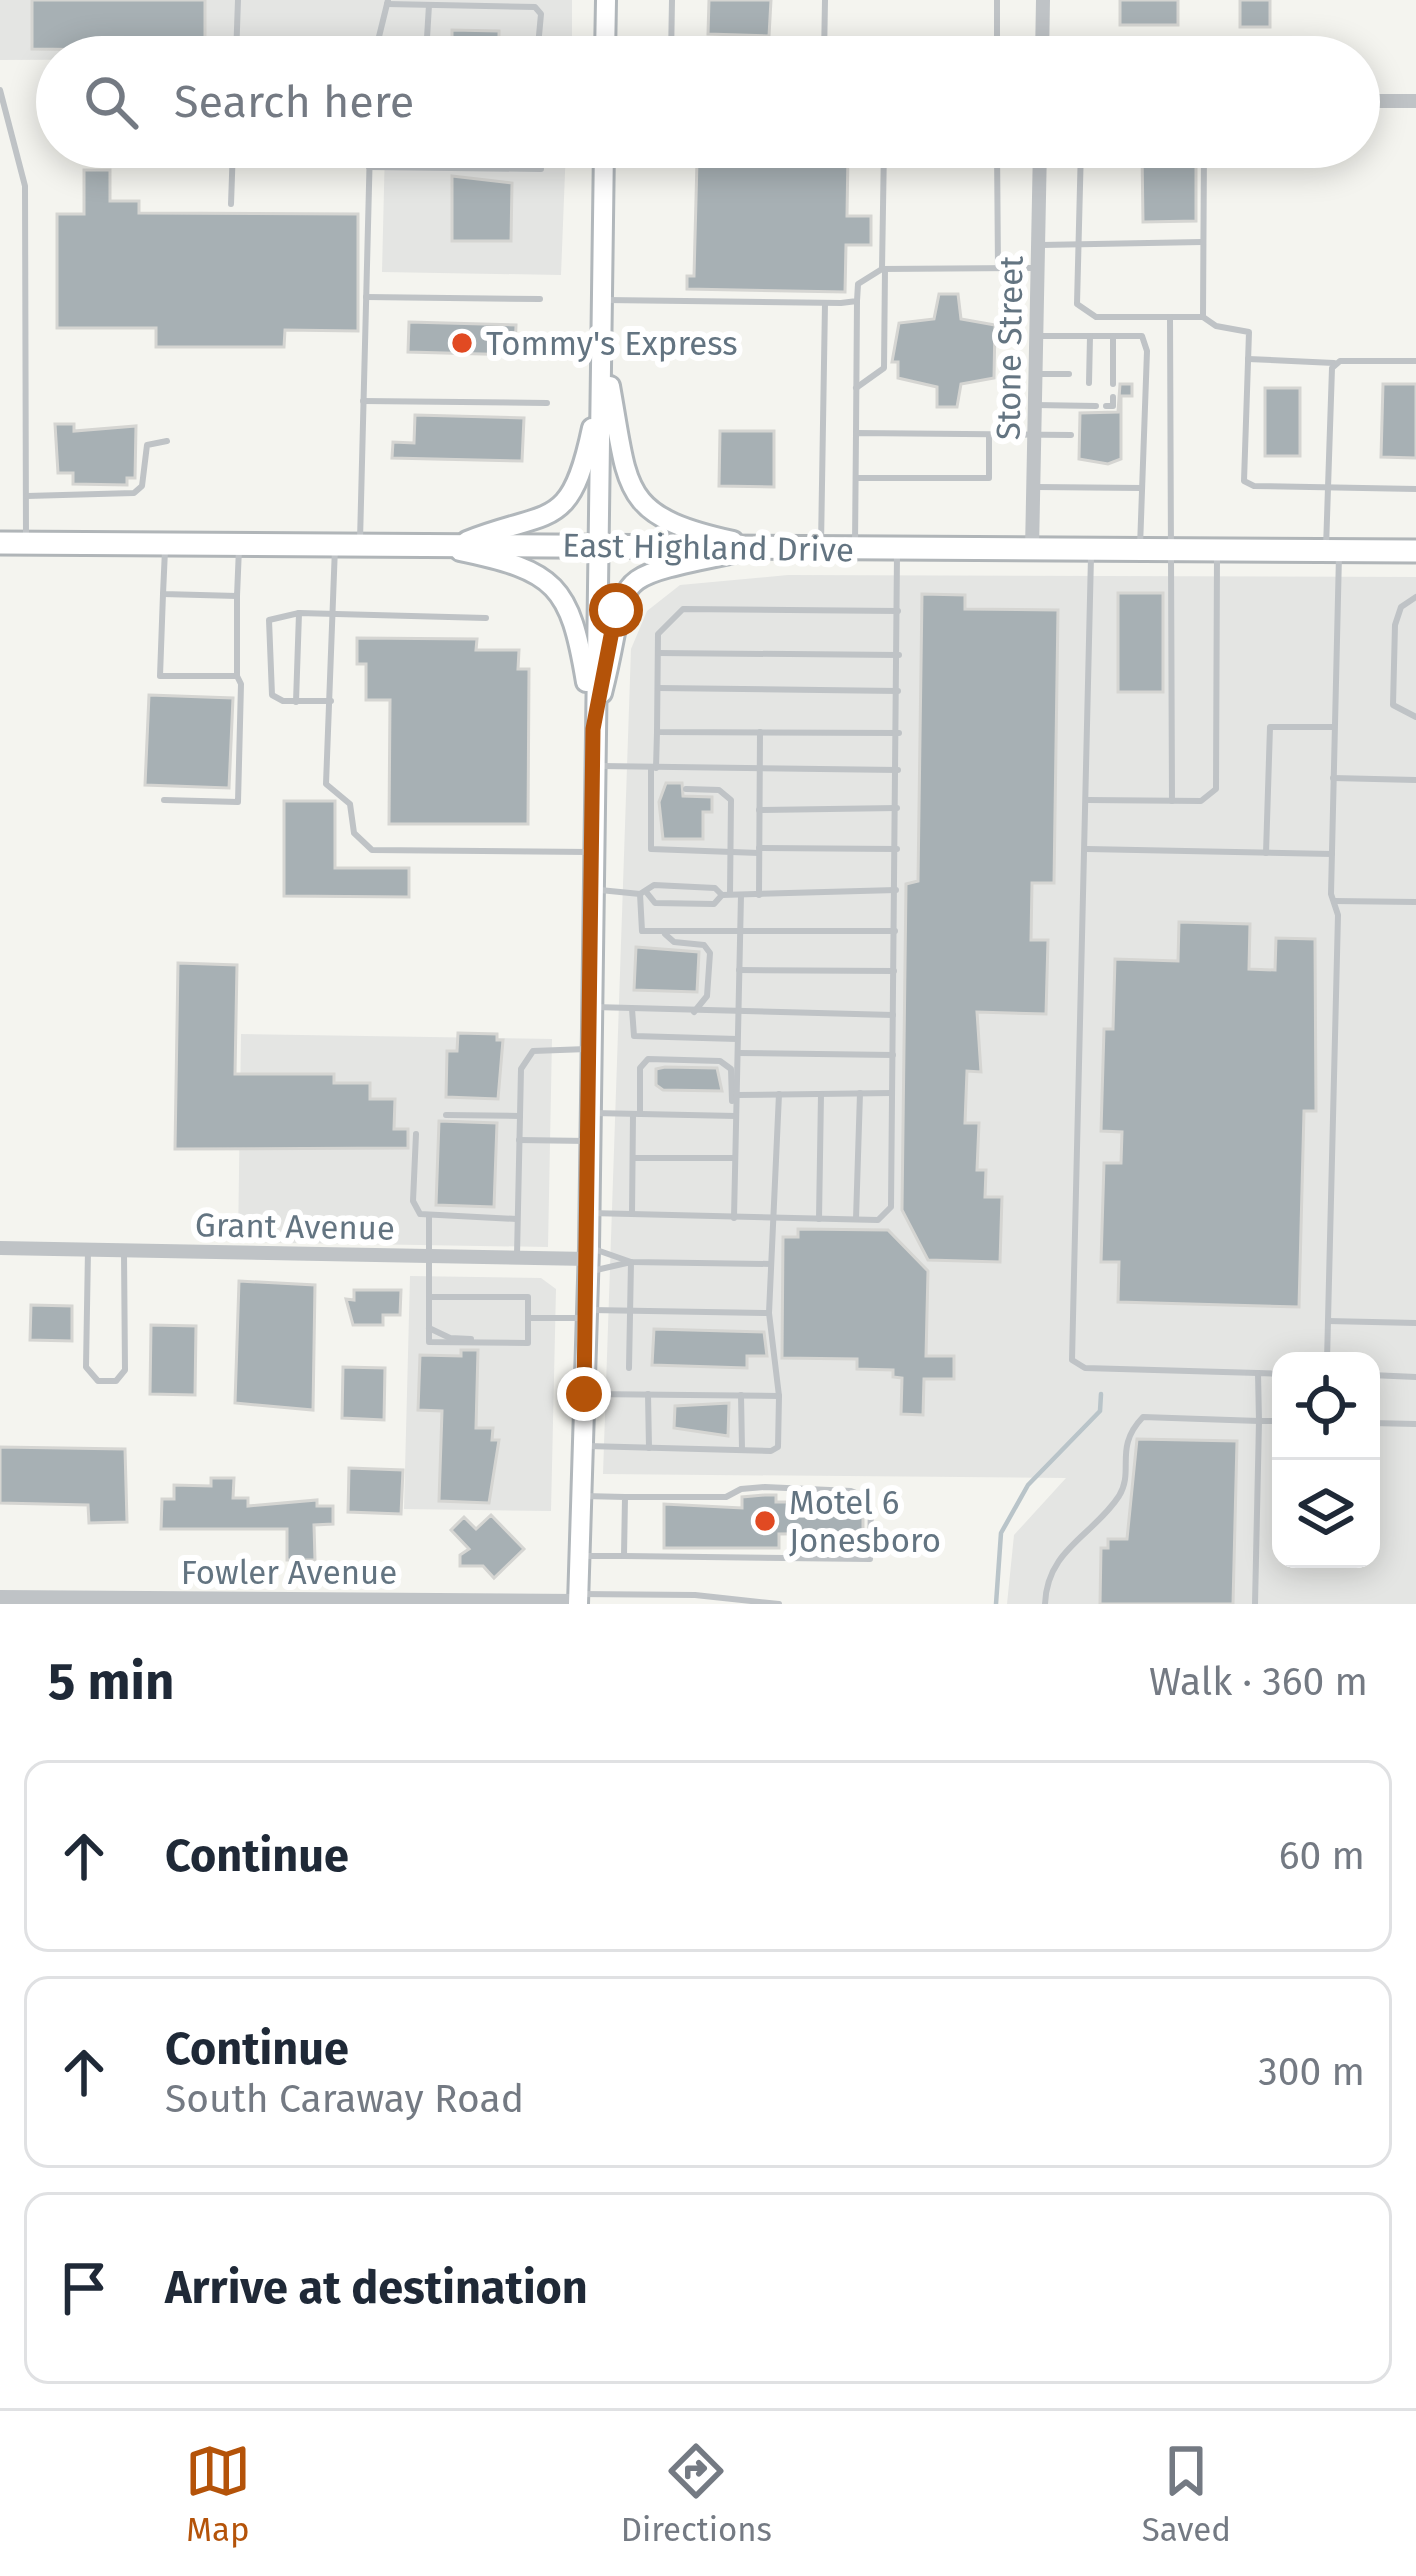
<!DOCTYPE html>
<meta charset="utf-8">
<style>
body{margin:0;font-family:"Fira Sans",sans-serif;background:#f2f2f3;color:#1f2937}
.controls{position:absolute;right:36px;bottom:36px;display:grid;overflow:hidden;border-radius:24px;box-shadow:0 6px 30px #0003}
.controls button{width:108px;height:108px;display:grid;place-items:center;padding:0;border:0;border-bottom:3px solid #e0e1e3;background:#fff;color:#1f2937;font:60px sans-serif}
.stop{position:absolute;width:36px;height:36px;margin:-27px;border:9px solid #b45309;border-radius:50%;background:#fff}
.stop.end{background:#b45309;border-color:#fff;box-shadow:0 3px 12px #0008}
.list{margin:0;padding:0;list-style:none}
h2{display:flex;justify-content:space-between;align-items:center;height:156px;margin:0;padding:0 48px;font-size:51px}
h2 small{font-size:39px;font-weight:400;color:#747a83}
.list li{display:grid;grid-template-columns:78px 1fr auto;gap:36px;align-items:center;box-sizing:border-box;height:192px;margin:0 24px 24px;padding:0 24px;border:3px solid #e0e1e3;border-radius:24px}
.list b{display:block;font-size:45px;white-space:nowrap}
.list p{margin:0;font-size:39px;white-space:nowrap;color:#747a83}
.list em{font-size:39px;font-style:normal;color:#747a83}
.icon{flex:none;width:66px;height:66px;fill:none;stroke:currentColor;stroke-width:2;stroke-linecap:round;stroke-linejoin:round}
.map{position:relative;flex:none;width:1416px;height:1604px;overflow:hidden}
.search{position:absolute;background:#fff;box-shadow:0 6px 30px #0003;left:36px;right:36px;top:36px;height:132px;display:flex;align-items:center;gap:30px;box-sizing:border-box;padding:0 42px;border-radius:66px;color:#747a83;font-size:45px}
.sheet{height:804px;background:#fff}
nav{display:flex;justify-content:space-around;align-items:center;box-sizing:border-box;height:168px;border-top:3px solid #e0e1e3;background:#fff;font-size:33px;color:#747a83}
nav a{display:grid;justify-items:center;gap:6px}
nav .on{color:#b45309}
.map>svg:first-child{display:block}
.built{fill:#e4e5e3;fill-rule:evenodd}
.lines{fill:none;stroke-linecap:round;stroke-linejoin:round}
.stream{stroke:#b9c4c9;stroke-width:4.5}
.building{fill:#a7b0b4;stroke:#d5d5d2;stroke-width:3}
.secondary-casing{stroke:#b1b7bb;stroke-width:24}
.primary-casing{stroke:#b0b5b8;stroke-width:27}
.service{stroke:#bfc3c6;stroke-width:6}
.minor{stroke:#bfc3c6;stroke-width:14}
.secondary{stroke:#fff;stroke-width:18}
.primary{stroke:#fff;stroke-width:21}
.route{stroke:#b45309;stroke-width:15}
.poi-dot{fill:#e14a22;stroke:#fff;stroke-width:4.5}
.labels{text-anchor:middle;stroke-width:12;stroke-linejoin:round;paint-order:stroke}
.poi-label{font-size:33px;fill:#637481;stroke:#fff;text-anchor:start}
.street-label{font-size:33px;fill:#637481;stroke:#fff}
</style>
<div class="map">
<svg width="1416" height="1604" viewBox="0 0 1416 1604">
<rect width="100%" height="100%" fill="#f4f4ef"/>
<g class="built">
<path d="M0,0h572v57l-572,3z"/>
<path d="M385,147h181l-5,128 -179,-3z"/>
<path d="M788,575l628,2v1027h-409l7,-69 52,-57 -463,-4 28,-825 16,-38 33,-26zM1281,1361h90v198h-90z"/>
<path d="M241,1034l311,5 -4,208 -310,-5z"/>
<path d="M410,1276l131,2 15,11 -5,222 -147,-2z"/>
</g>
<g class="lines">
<path class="stream" d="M996,1604l5,-71 27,-48 72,-74 1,-17"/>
</g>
<g class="building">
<path d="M32,0h173v51l-173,-2z"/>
<path d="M709,0h62l-2,36 -61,-2z"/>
<rect x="1120" y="0" width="58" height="25"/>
<rect x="1240" y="0" width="30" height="27"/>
<path d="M452,30l47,1v19h-47z"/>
<path d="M813,147l35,6 -1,63h24v29h-25l-1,47 -158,-3v-13h7l3,-115 116,3z"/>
<path d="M1142,151h54v70l-53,1z"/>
<path d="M84,170h26v31h29v12l219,1v117l-73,-1 -1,17h-128v-19h-99v-114h27z"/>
<path d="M452,176l60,7 -1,58h-59z"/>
<path d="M939,294h19l3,25 34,6 -1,53 -33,6 -4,23h-20v-20l-39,-9v-16h-6l7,-39 35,-4z"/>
<path d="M409,322l107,3 -1,30 -107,-3z"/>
<path d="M1120,384h12v12h-11v63l-13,5 -29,-5 1,-46 38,-1z"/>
<path d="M1383,384h33v74l-35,-1z"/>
<rect x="1265" y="388" width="35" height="68"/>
<path d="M415,415l109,3 -2,43 -130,-3 1,-16 21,1z"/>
<path d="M55,424h19v7l62,-5 -1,52h-8v7l-54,-1v-11h-15z"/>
<path d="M720,431h54v56l-55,-1z"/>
<rect x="1118" y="593" width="45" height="99"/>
<path d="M922,594l43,1v14l93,1 -4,273h-22l-1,57h17l-2,74 -69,-2 4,60 -14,-1 -2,52h14l-2,47h9l-1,27h17l-2,65 -72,-2 -26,-50 4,-326 12,-3z"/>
<path d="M357,638l120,1 -1,11h43l-1,19h11l-1,155h-139l1,-124h-24v-36h-9z"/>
<path d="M149,695l84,3 -4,90 -84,-3z"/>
<path d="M666,783h16l1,13 29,1v15h-9v27h-40l-4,-37z"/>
<path d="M284,801h51v67h74v29l-125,-1z"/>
<path d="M1179,922l71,2 -1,45 26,1 1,-32 39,1 1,172h-12l-5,196 -181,-5 1,-40h-18l3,-99h17l1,-31 -21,-1 3,-102h9l2,-70 63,2z"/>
<path d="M636,947l63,5 -2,40 -63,-2z"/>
<path d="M178,963l59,2 -2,109h99v9h36v16h25l-1,30h14v19l-233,1z"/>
<path d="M458,1033l39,1v6h6l-5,59 -52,-2 1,-46h10z"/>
<path d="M665,1067l52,1 5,23 -59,-1 -7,-5v-16z"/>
<path d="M439,1121l58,2 -3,84 -58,-2z"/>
<path d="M798,1229l90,1 40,41 -2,85h28v23h-30l-1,36 -22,-1 1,-36 -9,-1v-7l-36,-1v-10l-75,-1 1,-121h15z"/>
<path d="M239,1281l76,4 -2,125 -78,-7z"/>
<path d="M354,1290h47l-1,25h-17v10h-30l-7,-26 8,1z"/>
<path d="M31,1305l41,1v35l-42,-1z"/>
<path d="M151,1325l45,1 -1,69 -45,-1z"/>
<path d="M654,1329l110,3 3,24h-20v12l-95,-3z"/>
<path d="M461,1350h17l-2,78h17l-1,12h7l-10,63 -50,-2 3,-90 -24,-1 2,-55 41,1z"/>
<path d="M343,1367l42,1 -1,52 -42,-2z"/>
<path d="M729,1403l-1,33 -54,-8 1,-22z"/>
<path d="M1137,1439l100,2 -4,163h-133l1,-56h7v-9h19z"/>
<path d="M0,1447l125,2 2,73 -38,1 -1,-18 -88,-2z"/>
<path d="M349,1468l54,2 -2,44 -53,-2z"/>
<path d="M211,1478h23l-1,20h15v8l69,-6v6h16v18l-19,1 1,35h-28v-31h-126l1,-30h12v-14l37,1z"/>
<path d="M765,1495h11v7h81l6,2v29l-84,1v14h-115v-44l78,4v-11z"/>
<path d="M491,1515l33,34 -30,29 -11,-12h-23v-11l9,-6 -18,-19 13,-13 12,12z"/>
</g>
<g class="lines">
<defs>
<g id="secondary">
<path d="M605,57l1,-57"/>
<path d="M610,386c19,105 10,130 123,155"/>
<path d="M467,541c83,-33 103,-8 125,-113"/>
<path d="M460,551c96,20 110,34 126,131"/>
<path d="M602,693c31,-121 -3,-112 132,-140"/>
<path d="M578,1604l11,-356 15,-1101"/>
</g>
<path id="primary" d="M0,543l1416,8"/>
</defs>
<use href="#secondary" class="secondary-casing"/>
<use href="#primary" class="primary-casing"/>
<g class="service">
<path d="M387,4l148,3 6,7 -4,43"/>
<path d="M429,5l-2,33 12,19"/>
<path d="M672,42l368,8"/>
<path d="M997,50v-50"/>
<path d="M236,57l2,-57"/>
<path d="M374,57l14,-57"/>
<path d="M671,57l1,-57"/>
<path d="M824,57l1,-57"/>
<path d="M0,90l25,96 1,353"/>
<path d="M997,147l1,121"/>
<path d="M1081,147l-4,157 19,13h107l13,9 33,6 -5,149 10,5 162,3"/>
<path d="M609,148l62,-1"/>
<path d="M369,167l172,2"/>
<path d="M231,204l2,-57"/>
<path d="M1041,245l161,-3"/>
<path d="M882,269l2,-122"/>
<path d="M366,297l174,2"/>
<path d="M606,300l235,3 16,-2 1,-17 24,-15 152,-1"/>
<path d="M1170,317l2,484"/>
<path d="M1203,317l1,-170"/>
<path d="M1036,336h106l5,15 -7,196"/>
<path d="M1113,336v48"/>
<path d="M1248,359l86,4"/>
<path d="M1040,374h29"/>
<path d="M1089,383l1,-47"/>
<path d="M856,388l28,-20 1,-99"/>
<path d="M363,401l184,2"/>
<path d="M1035,405l61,1"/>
<path d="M1106,406h7v-9"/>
<path d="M856,433l1,-132"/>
<path d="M856,478h133v-43"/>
<path d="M1037,487l105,1"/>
<path d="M27,496l107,-3 8,-7 5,-41 20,-4"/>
<path d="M360,541l10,-394"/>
<path d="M821,545l4,-242"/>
<path d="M855,545l1,-112 215,2"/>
<path d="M335,547l-9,237 24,20 4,29 18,17 217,2"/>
<path d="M1326,548l6,-180 8,-7h76"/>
<path d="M165,550l-2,44 74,2 2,-48"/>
<path d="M1091,556l-19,804 13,8 173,5"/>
<path d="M163,594l-3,82h77v-80"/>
<path d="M1416,597l-15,10 -6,18 -2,80 23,12"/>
<path d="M898,611l-215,-2 -25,25 -1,98 242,1"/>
<path d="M658,653l241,2"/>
<path d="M658,688l240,3"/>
<path d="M331,701h-48l-11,-6 -3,-75 30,-7 187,5"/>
<path d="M296,702l3,-89"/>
<path d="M601,766l297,4"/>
<path d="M651,767v82l108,4"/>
<path d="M656,768l1,-36"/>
<path d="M1333,778l83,2"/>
<path d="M686,789l33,1 12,10 -1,94"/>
<path d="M164,800l74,2 3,-118 -4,-8"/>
<path d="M1088,800l113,1 15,-12 1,-235"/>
<path d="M759,810l138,-2"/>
<path d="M759,848l138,1"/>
<path d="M1087,849l245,5"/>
<path d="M1266,853l4,-126h62"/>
<path d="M600,890l40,4 14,-9 61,3 7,7 174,-5"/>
<path d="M647,893l8,10 59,1 8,-9"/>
<path d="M640,894l2,37h253"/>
<path d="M759,895l1,-163"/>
<path d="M1334,901l82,1"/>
<path d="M665,934l9,8 30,3 6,8 -3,43 -13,16"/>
<path d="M739,970l155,1"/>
<path d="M594,1007l299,8"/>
<path d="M632,1009l2,27 103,3"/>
<path d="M738,1053l155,2"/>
<path d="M737,1095l155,-2"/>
<path d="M593,1113l143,3"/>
<path d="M640,1114v-46l8,-9 72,2 11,8 1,32"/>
<path d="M446,1115l74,1"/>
<path d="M416,1134l-3,67 7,13 97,5"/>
<path d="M519,1140l68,1"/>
<path d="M633,1158h102"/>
<path d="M590,1213l288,7 13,-13 6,-653"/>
<path d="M632,1214l1,-100"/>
<path d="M429,1217v80"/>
<path d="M734,1218l7,-323"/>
<path d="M819,1219l2,-125"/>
<path d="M856,1219l4,-126"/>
<path d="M591,1248l40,14 140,2"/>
<path d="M88,1250l-2,117 12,14h18l9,-11 -1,-117"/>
<path d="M517,1255l4,-186 12,-18 54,-2"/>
<path d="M592,1271l39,-9 -2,106"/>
<path d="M429,1297h99v46l-99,-1z"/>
<path d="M591,1310l178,3"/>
<path d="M528,1318h55"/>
<path d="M1328,1321l88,2"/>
<path d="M429,1328l21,10 21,1"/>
<path d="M1327,1361l11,-446 -7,-21 8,-339"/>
<path d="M1371,1375l45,2"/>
<path d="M588,1394l191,2 -10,-83 10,-219"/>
<path d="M648,1394l1,54"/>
<path d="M741,1395l1,54"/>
<path d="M1371,1423l45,1"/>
<path d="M587,1446l184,5 7,-4 1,-51"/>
<path d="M581,1556h43l1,-59 -41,-1"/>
<path d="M624,1556l246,3 1,-60 -20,-8 -86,-4 -24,2 -15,8h-101"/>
<path d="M579,1594l116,1 84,9"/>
<path d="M1045,1604c2,-55 48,-68 74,-108 16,-26 -6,-48 24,-79l116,4 -1,-48 23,1"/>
<path d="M1255,1604l4,-183h22"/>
</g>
<g class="minor">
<path d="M1042,57l1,-57"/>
<path d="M1359,101h57"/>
<path d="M1032,550l8,-403"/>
<path d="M0,1248l589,11"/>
<path d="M0,1597l578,4"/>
</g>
<use href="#secondary" class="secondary"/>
<use href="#primary" class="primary"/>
</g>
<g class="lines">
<path class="route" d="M584,1394l9,-665 23,-119"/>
</g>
<g class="poi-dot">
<circle cx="462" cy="343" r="12"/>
<circle cx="765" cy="1521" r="12"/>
</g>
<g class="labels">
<g class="poi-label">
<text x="486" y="355">Tommy's Express</text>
<text x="789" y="1514">Motel 6<tspan x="789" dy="38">Jonesboro</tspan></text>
</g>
<g class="street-label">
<text transform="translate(1009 348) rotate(-89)" y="12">Stone Street</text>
<text transform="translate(708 547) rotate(1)" y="12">East Highland Drive</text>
<text transform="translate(295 1226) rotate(1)" y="12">Grant Avenue</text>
<text x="289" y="1584">Fowler Avenue</text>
</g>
</g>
</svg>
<div class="controls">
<button><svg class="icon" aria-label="locate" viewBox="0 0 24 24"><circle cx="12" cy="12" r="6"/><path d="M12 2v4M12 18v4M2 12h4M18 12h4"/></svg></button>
<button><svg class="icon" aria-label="layers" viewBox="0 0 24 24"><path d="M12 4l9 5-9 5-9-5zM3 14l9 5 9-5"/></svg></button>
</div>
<div class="stop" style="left:616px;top:610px"></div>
<div class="stop end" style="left:584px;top:1394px"></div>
<div class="search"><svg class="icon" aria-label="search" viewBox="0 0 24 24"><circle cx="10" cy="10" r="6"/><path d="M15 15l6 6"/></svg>Search here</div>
</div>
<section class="sheet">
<h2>5 min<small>Walk · 360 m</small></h2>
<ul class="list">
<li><svg class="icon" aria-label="ahead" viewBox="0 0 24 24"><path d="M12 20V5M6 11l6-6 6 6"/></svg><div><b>Continue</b></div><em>60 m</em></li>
<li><svg class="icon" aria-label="ahead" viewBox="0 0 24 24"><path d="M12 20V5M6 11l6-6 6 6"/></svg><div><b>Continue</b><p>South Caraway Road</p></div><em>300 m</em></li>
<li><svg class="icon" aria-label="arrive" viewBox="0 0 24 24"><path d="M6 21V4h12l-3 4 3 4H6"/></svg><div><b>Arrive at destination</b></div></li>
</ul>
</section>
<nav>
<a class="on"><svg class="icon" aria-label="map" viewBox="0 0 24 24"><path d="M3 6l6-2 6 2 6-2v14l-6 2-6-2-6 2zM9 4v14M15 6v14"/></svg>Map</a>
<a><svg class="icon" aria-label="directions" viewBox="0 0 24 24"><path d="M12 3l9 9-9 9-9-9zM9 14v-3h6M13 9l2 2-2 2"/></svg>Directions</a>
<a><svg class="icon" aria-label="saved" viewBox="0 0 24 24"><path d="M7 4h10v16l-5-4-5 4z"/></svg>Saved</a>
</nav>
